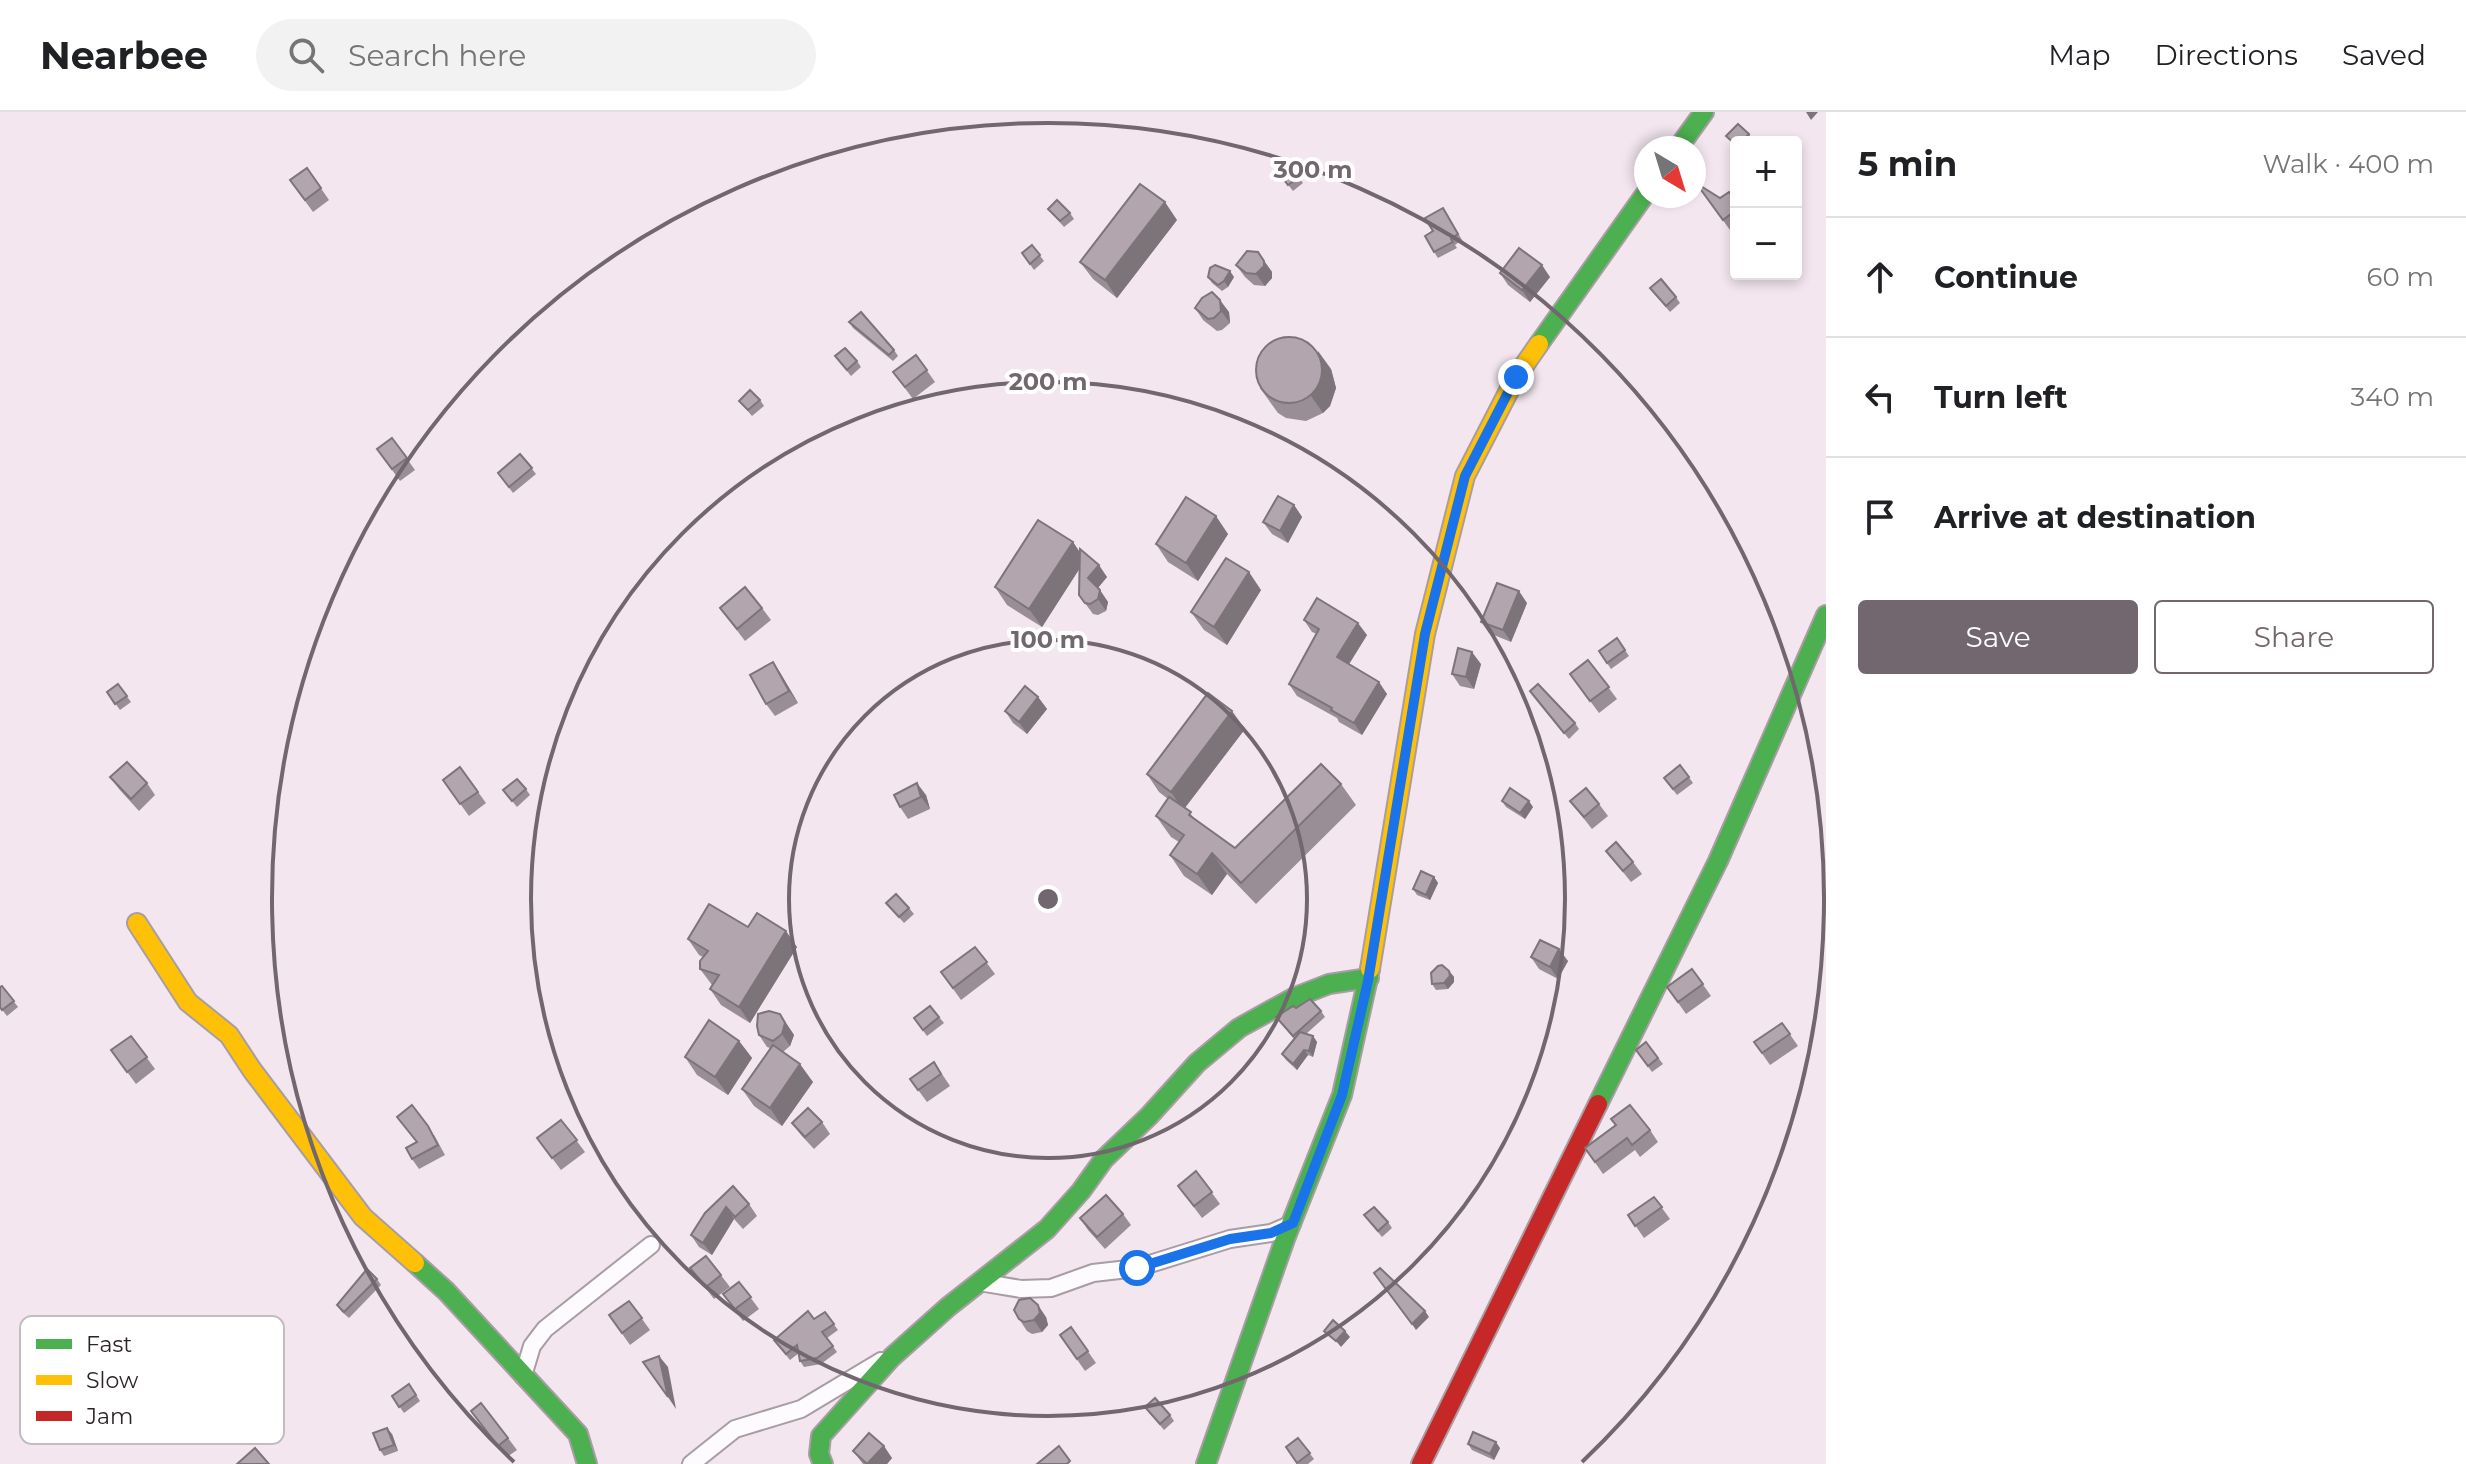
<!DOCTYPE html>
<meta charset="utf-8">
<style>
body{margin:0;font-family:Montserrat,sans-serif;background:#f2f2f2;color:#202124}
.controls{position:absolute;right:24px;top:24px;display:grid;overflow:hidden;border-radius:8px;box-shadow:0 4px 12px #0003}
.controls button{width:72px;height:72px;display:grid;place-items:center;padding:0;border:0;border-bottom:2px solid #e0e0e0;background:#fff;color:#202124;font:40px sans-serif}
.compass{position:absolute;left:1634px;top:24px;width:72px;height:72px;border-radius:50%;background:#fff;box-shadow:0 4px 12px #0003;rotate:142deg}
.stop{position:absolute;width:24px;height:24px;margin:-18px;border:6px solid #1a73e8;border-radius:50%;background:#fff}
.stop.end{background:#1a73e8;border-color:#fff;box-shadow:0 2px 8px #0008}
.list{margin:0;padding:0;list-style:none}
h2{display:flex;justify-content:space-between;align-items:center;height:104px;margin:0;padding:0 32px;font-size:34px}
h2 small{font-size:26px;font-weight:400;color:#757577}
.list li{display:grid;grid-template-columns:52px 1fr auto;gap:24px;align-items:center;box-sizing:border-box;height:120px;padding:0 32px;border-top:2px solid #e0e0e0}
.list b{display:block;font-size:30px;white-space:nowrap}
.list em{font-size:26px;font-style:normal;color:#757577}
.actions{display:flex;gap:16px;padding:24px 32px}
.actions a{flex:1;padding:18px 0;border:2px solid #72676e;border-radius:8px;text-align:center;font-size:28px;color:#72676e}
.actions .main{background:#72676e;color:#fff}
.icon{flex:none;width:44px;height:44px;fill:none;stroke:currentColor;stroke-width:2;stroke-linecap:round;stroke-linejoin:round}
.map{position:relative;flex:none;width:1826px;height:1352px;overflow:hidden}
header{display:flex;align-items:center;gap:48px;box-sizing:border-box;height:112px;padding:0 40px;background:#fff;border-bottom:2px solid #e0e0e0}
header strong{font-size:38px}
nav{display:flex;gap:44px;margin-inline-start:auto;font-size:28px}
.search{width:560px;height:72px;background:#f2f2f2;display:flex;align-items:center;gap:20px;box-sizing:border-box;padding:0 28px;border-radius:44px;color:#757577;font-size:30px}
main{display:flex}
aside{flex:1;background:#fff}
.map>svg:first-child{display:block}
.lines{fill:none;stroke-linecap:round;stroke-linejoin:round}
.street-casing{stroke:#a79da3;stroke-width:20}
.fast-casing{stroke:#a79da3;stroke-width:22}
.slow-casing{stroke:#a79da3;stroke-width:22}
.jam-casing{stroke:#a79da3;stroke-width:22}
.street{stroke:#fdfbfd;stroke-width:16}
.fast{stroke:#4caf50;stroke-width:18}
.slow{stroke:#ffc107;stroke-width:18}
.jam{stroke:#c62828;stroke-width:18}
.wall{fill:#998e96}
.shaded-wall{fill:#7d747a}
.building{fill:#b2a5ae;stroke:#7d747a;stroke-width:2}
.route{stroke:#1a73e8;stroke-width:10}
.ring{fill:none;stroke:#72676e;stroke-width:4}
.key{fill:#fff;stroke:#c0bdbf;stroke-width:2}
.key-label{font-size:22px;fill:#2c2329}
.centre{fill:#72676e;stroke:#fff;stroke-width:4}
.ring-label{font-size:24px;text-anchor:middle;font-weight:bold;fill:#72676e;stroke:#fff;stroke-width:8;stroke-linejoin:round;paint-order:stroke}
</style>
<header>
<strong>Nearbee</strong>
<div class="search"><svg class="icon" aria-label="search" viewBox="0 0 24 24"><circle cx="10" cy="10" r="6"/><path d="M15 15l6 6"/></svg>Search here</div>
<nav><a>Map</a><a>Directions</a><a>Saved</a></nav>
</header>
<main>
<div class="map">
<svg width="1826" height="1352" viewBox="0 0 1826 1352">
<rect width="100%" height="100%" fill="#f3e6ef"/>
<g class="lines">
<defs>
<g id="street">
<path d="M979,1170l42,7 30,-1 42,-15 44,-5 93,-29 41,-6 21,-9"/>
<path d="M523,1264l9,-30 13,-17 106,-84"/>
<path d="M691,1352l44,-35 66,-20 80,-48"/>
</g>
<g id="fast">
<path d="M1678,36l26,-36"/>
<path d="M1539,232l107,-151"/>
<path d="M1598,992l120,-243 108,-246"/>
<path d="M415,1151l31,28 132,143 9,30"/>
<path d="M823,1352l-4,-10 2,-18 71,-79 56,-50 99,-78 34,-38 23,-32 45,-43 48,-53 42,-35 54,-30 36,-14 40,-6"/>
<path d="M1206,1352l79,-225 57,-144 28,-126"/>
</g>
<g id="slow">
<path d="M137,811l51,79 41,33 23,35 111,147 52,46"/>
<path d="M1370,857l55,-335 40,-158 51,-99 23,-33"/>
</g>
<path id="jam" d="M1421,1352l177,-360"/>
</defs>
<use href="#street" class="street-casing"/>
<use href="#fast" class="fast-casing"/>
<use href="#slow" class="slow-casing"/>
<use href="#jam" class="jam-casing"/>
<use href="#street" class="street"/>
<use href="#fast" class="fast"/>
<use href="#slow" class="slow"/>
<use href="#jam" class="jam"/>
</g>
<g class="wall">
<path d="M1749,22l4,6 -2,2h-15v5l-10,-11z"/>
<path d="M1287,49l16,22 -10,8 -17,-22z"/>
<path d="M307,56l22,32 -16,12 -23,-32z"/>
<path d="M1696,71l24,15 16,3v24l-6,5z"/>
<path d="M1048,97l22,4 4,6 -10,8z"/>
<path d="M1447,102l15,26 -7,5 2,3 -19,10 -4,-6 -1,-21z"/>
<path d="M1177,108l-60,78 -24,-19 -13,-17z"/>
<path d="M1032,133l12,16 -10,9 -12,-17z"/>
<path d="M1258,140l14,20v6l-7,8 -11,-1 -9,-8 -9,-12z"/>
<path d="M1500,161l50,4 -20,25 -22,-17z"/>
<path d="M1208,165h26l-6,10 -6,4 -10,-8z"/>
<path d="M1650,176l26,9 4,6 -10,9z"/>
<path d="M1195,196l34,4 1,11 -8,7 -5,1 -14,-11z"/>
<path d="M849,210l45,28 4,6 -5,5 -40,-33z"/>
<path d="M916,243l19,27 -22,17 -20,-27z"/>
<path d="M835,244l22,5 4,6 -10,9z"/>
<path d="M1331,257l5,19 -6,18 -7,7 -17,8 -20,-3 -8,-5 -18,-25z"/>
<path d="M760,288l4,6 -12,10 -13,-15z"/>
<path d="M392,326l23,32 -15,11 -23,-32z"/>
<path d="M520,342l16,20 -23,19 -15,-20z"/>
<path d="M1294,393l8,12 -14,26 -16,-9 -9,-12z"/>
<path d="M1228,422l-30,47 -30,-19 -12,-18z"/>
<path d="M1073,430l7,11 27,24 -9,11 10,14 -2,9 -8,4 -5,-1 -14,-19 1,-27 -38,59 -35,-22 -12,-18z"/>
<path d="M1261,478l-34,55 -23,-15 -13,-18z"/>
<path d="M1527,491l-16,39 -22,-9 -8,-11z"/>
<path d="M720,496h42l9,12 -26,21z"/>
<path d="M1304,508l63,15 -18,29 38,30 -25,41 -23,-13 -2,-4 -40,-22 -8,-12 28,-50 -5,-2z"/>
<path d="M1617,526l12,18 -18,13 -12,-18z"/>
<path d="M1588,548l29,39 -18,14 -29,-39z"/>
<path d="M773,550l25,41 -23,13 -9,-12z"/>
<path d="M1481,552l-7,25 -14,-3 -8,-12z"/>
<path d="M118,572l13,18 -11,8 -13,-18z"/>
<path d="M1038,585l9,12 -20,25 -14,-11 -8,-12z"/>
<path d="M1534,585l41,26 4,6 -10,10z"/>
<path d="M1245,617l-60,79 12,13 38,27 106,-64 15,21 -100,99 -29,-30 -15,21 -28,-19 -14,-21 9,-13 -8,-5 -15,-21 12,-17 -9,-7 -12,-18z"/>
<path d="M1680,653l13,18 -16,12 -13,-17z"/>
<path d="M460,655l26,36 -17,13 -26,-36z"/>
<path d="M110,665l37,6 8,12 -16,16 -20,-22z"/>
<path d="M526,677l4,6 -13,12 -14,-17z"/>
<path d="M926,683l4,14 -22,10 -8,-12z"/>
<path d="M1502,689l31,6 -8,12 -19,-12z"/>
<path d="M1570,689l29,3 9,12 -16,13z"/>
<path d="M1606,739l27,11 9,12 -11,8z"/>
<path d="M1434,765l4,6 -8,17 -13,-5 -4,-6z"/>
<path d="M886,791l23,5 5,6 -10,9z"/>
<path d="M748,815l49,20 -47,76 -29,-18 -11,-16 2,-4 -12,-16 3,-12 -4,-2 -11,-16z"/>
<path d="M975,835l20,27 -34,26 -20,-28z"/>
<path d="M1531,845l37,4 -10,18 -19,-10z"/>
<path d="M1692,857l19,27 -25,18 -19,-27z"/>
<path d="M1449,859l5,6v5l-6,7 -12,1 -4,-6z"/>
<path d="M2,874l16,21 -11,9 -7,-9z"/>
<path d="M930,894l14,17 -17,13 -13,-18z"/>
<path d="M1296,896l25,3 4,6 -19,17 7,2 4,6 -4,15 -5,-2 -11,15 -11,-10 -4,-6 12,-15 -18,-22z"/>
<path d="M780,902l14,21 -4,11 -7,6 30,30 -31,44 -28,-20 -12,-17 28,-41 -3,-1 -8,-12z"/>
<path d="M1782,911l16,23 -28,19 -16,-23z"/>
<path d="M131,924l24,33 -19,15 -25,-34z"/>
<path d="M739,929l13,17 -24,37 -31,-20 -12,-18z"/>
<path d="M1646,930l17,22 -11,8 -16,-22z"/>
<path d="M934,950l16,24 -23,16 -17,-23z"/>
<path d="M561,1008l24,32 -24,18 -24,-32z"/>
<path d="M822,1010l8,12 -16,15 -13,-14 -9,-12z"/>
<path d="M1650,1018l8,12 -18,15 -5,-7 -32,24 -18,-26z"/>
<path d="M434,1023l11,20 -26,14 -7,-10z"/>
<path d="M1196,1059l24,33 -18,14 -24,-32z"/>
<path d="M1654,1085l16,22 -26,19 -16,-23z"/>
<path d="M749,1092l8,12 -14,13 -9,-10 -22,36 -13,-8 -8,-12 14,-22z"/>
<path d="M1123,1102l8,11 -26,24 -17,-19 -8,-12z"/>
<path d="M1364,1103l24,7 4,6 -10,9z"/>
<path d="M706,1144l24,31 -16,12 -24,-31z"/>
<path d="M377,1167l4,6 -32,33 -8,-7 -4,-6z"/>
<path d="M739,1170l20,27 -16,12 -20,-27z"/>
<path d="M629,1189l21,29 -20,15 -21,-30z"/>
<path d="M825,1200l13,18 -11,8 10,14 -16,12 -17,3 -4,-6 -1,-8 -9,7 -16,-20 40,-21z"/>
<path d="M1046,1205l2,8 -6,7 -10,2 -5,-3 -8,-12z"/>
<path d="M1071,1215l25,36 -11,8 -25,-36z"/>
<path d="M139,1247l32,12 8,12 -14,11z"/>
<path d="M409,1272l11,17 -16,12 -12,-17z"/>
<path d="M1145,1295l25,8 4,6 -10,9z"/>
<path d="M471,1299l37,27 9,12 -10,7z"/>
<path d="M392,1322l6,17 -14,5 -4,-6z"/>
<path d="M1298,1326l16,21 -6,5h-10l-12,-17z"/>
<path d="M1468,1332l32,4 -6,12 -22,-10z"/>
<path d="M853,1339l39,7 -5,6h-24z"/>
</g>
<g class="shaded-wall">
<path d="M1806,0h12l-7,8z"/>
<path d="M1165,90l12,18 -60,78 -12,-18z"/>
<path d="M1264,149l8,11v6l-7,8 -9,-12z"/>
<path d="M1542,153l8,12 -20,25 -8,-12z"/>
<path d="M1230,159l4,6 -6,10 -4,-6z"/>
<path d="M1220,188l9,12 1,11 -9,-12z"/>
<path d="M1318,239l13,18 5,19 -6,18 -7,7 -12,-17z"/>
<path d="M1294,393l8,12 -14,26 -8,-12z"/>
<path d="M1216,404l12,18 -30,47 -12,-18z"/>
<path d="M1073,430l12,18 -43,67 -13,-18z"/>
<path d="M1099,453l8,12 -11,13 -8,-12z"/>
<path d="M1249,460l12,18 -34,55 -13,-18z"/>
<path d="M1100,478l8,12 -2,9 -8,-12z"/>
<path d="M1519,479l8,12 -16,39 -8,-12z"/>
<path d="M1358,511l9,12 -21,34 -9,-12z"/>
<path d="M1472,540l9,12 -7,25 -8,-12z"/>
<path d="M773,550l8,12 17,29 -9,-12z"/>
<path d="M1379,570l8,12 -25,41 -8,-12z"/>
<path d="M1038,585l9,12 -20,25 -8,-12z"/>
<path d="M1232,599l13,18 -62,81 -12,-18z"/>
<path d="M917,671l9,12 4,14 -9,-12z"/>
<path d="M1529,689l4,6 -8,12 -5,-6z"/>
<path d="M1212,741l15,21 -15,21 -15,-21z"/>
<path d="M1434,765l4,6 -8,17 -4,-5z"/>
<path d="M786,819l11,16 -47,76 -11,-16z"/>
<path d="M1559,837l9,12 -10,18 -8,-12z"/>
<path d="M1449,859l5,6v5l-6,7 -4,-6z"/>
<path d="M780,902l14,21 -4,11 -8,-12z"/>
<path d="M1313,924l4,6 -4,15 -4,-6z"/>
<path d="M739,929l13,17 -24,37 -13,-18z"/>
<path d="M1304,938l4,5 -11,15 -4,-6z"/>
<path d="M800,952l13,18 -31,44 -12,-18z"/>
<path d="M726,1095l8,12 -22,36 -9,-12z"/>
<path d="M1038,1193l8,12 2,8 -6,7 -8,-12z"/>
<path d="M1425,1199l4,6 -13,13 -4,-6z"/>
<path d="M1345,1219l5,6 -9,10 -5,-6z"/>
<path d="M659,1244l9,11 8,42 -8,-12z"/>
<path d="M387,1316l5,6 6,17 -4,-6z"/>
<path d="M1496,1330l4,6 -6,12 -4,-6z"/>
<path d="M884,1334l8,12 -5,6h-20z"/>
</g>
<g class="building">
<path d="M1738,12l11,10 -8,8h-5v3l-10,-9z"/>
<path d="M1287,49l12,16 -11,8 -12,-16z"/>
<path d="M307,56l14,20 -16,12 -15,-20z"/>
<path d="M1696,71l24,15 9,-6 7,9v9l-13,10z"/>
<path d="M1140,72l25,18 -60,78 -25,-18z"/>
<path d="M1057,88l13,13 -10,8 -12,-12z"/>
<path d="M1443,96l15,26 -7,5 2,3 -19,10 -9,-16 8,-5 -8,-13z"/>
<path d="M1032,133l8,10 -10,9 -8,-11z"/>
<path d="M1519,136l23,17 -20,25 -22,-17z"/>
<path d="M1247,139l11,1 6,9v5l-8,8 -10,-1 -10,-8z"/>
<path d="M1215,153l15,6 -6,10 -6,4 -10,-8 2,-9z"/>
<path d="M1661,167l15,18 -10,9 -16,-18z"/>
<path d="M1212,180l8,8 1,11 -7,7 -6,1 -13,-11 7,-10z"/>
<path d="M861,200l33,38 -5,5 -40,-33z"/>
<circle cx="1289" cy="258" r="33"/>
<path d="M845,236l12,13 -10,9 -12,-14z"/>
<path d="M916,243l11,15 -22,17 -12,-15z"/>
<path d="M750,278l10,10 -12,10 -9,-9z"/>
<path d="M392,326l15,20 -15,11 -15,-20z"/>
<path d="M520,342l12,14 -23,19 -11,-14z"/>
<path d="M1278,384l16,9 -14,26 -17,-9z"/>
<path d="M1186,385l30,19 -30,47 -30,-19z"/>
<path d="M1038,408l35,22 -44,67 -34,-22z"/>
<path d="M1080,437l19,16 -11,13 12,12 -2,9 -8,5 -5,-1 -6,-8z"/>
<path d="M1226,446l23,14 -35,55 -23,-15z"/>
<path d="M1497,471l22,8 -16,39 -22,-8z"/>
<path d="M745,475l17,21 -25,21 -17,-21z"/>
<path d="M1317,486l41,25 -21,34 42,25 -25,41 -23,-13 1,-2 -43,-24 30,-55 -15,-9z"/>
<path d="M1617,526l8,12 -18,13 -8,-12z"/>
<path d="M1458,536l14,4 -6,25 -14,-3z"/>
<path d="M1588,548l21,27 -19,14 -20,-27z"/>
<path d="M773,550l16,29 -23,13 -16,-29z"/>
<path d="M118,572l9,12 -12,8 -8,-12z"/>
<path d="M1538,572l37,39 -11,10 -34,-42z"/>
<path d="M1025,574l13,11 -19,25 -14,-11z"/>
<path d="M1208,581l24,18 -61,81 -24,-18z"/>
<path d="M127,650l20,21 -16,16 -21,-22z"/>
<path d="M1321,652l20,20 -100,99 -29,-30 -15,21 -27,-19 14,-20 -28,-19 13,-19 22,15 -2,3 46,33z"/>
<path d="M1680,653l9,12 -16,12 -9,-11z"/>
<path d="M460,655l18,25 -18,12 -17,-24z"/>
<path d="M517,667l9,10 -14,12 -9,-11z"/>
<path d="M917,671l4,14 -21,10 -6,-12z"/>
<path d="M1510,676l19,13 -9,12 -18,-12z"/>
<path d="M1586,676l13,16 -15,13 -14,-16z"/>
<path d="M1616,730l17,20 -10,9 -17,-20z"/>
<path d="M1421,759l13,6 -8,18 -13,-6z"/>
<path d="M896,782l13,14 -10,9 -13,-14z"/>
<path d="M709,792l39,23 9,-14 29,18 -47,76 -29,-18 9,-14 -19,-6v-8l8,-10 -20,-12z"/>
<path d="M1540,828l19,9 -9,18 -19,-10z"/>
<path d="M975,835l12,15 -34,26 -12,-16z"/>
<path d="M1442,853l7,6 1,5 -6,7 -12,1 -1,-11 7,-7z"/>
<path d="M1692,857l11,15 -25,18 -11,-15z"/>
<path d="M2,874l12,15 -12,9 -2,-3v-20z"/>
<path d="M1310,887l11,12 -28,25 -17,-19 17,-11 3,2z"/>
<path d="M930,894l9,11 -16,13 -9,-12z"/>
<path d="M769,899l11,3 5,9 -3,11 -9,7 -14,-6 -2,-9 1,-12z"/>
<path d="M709,908l30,21 -24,36 -30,-20z"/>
<path d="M1782,911l8,11 -28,19 -8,-11z"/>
<path d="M1300,920l13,4 -4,15 -5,-1 -11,14 -11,-10z"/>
<path d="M131,924l16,21 -20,15 -16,-22z"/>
<path d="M1646,930l12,16 -10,8 -12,-16z"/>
<path d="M773,933l27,19 -30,44 -28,-19z"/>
<path d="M934,950l7,12 -23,16 -8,-11z"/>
<path d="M412,993l16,21 10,19 -26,14 -6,-11 11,-6 -20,-25z"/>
<path d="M1630,993l20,25 -18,15 -5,-7 -32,24 -10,-14 31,-23 -5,-6z"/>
<path d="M808,996l14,14 -17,15 -13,-14z"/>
<path d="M561,1008l16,20 -25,18 -15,-20z"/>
<path d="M1196,1059l16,21 -18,14 -16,-20z"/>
<path d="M733,1074l16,18 -14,13 -9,-10 -23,36 -12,-8 14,-22z"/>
<path d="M1106,1083l17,19 -26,23 -17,-19z"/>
<path d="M1654,1085l8,10 -27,19 -7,-11z"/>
<path d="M1374,1095l14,15 -10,9 -14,-16z"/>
<path d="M706,1144l15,19 -15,12 -16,-19z"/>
<path d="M1380,1156l45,43 -13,13 -38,-51z"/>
<path d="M367,1157l10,10 -33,33 -7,-7z"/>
<path d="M739,1170l12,15 -16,12 -12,-15z"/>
<path d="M1030,1186l8,7 2,8 -6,7 -10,2 -5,-3 -5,-9 5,-10z"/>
<path d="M629,1189l13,17 -20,15 -13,-18z"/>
<path d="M808,1199l6,8 11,-7 9,12 -12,8 11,14 -16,12 -17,3 -3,-16 -11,9 -12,-14z"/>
<path d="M1333,1208l12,11 -9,10 -12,-10z"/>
<path d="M1071,1215l17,24 -11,8 -17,-24z"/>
<path d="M659,1244l9,41 -25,-35z"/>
<path d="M409,1272l7,11 -17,12 -7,-11z"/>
<path d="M1155,1286l15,17 -10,9 -15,-17z"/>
<path d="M481,1291l27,35 -10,8 -27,-35z"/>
<path d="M387,1316l7,17 -14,5 -7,-17z"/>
<path d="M1473,1320l23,10 -6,12 -22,-10z"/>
<path d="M869,1321l15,13 -17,18 -14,-13z"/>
<path d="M1298,1326l12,15 -13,10 -11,-16z"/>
<path d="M1059,1334l11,15 -3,3h-30z"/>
<path d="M255,1336l14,16h-32z"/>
</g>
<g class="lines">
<path class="route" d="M1137,1156l93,-29 41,-6 22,-10 49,-128 26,-114 57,-347 40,-158 51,-99"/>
</g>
<g class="ring">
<circle cx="1048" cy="787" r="259"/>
<circle cx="1048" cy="787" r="517"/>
<path d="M514 1350A776 776 0 1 1 1582 1350"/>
</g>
<rect x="20" y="1204" width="264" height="128" rx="12" class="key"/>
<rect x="36" y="1227" width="36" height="10" fill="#4caf50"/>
<rect x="36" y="1263" width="36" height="10" fill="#ffc107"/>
<rect x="36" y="1299" width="36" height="10" fill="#c62828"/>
<g class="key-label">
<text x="86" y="1240">Fast</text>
<text x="86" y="1276">Slow</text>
<text x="86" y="1312">Jam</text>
</g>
<circle cx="1048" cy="787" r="12" class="centre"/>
<g class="ring-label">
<text x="1313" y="66">300 m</text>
<text x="1048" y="278">200 m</text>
<text x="1048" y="536">100 m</text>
</g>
</svg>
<div class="controls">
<button>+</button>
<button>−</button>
</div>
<svg class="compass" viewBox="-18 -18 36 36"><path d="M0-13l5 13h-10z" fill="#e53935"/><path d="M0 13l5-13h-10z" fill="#757577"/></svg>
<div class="stop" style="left:1137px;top:1156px"></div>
<div class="stop end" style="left:1516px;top:265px"></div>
</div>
<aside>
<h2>5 min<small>Walk · 400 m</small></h2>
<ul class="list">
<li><svg class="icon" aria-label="ahead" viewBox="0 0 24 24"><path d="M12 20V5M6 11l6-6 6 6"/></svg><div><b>Continue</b></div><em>60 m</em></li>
<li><svg class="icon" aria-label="left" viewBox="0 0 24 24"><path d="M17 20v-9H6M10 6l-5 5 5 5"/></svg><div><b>Turn left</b></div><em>340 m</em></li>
<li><svg class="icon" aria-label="arrive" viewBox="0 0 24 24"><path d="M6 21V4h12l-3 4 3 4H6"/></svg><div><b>Arrive at destination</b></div></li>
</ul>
<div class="actions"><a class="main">Save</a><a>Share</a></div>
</aside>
</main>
